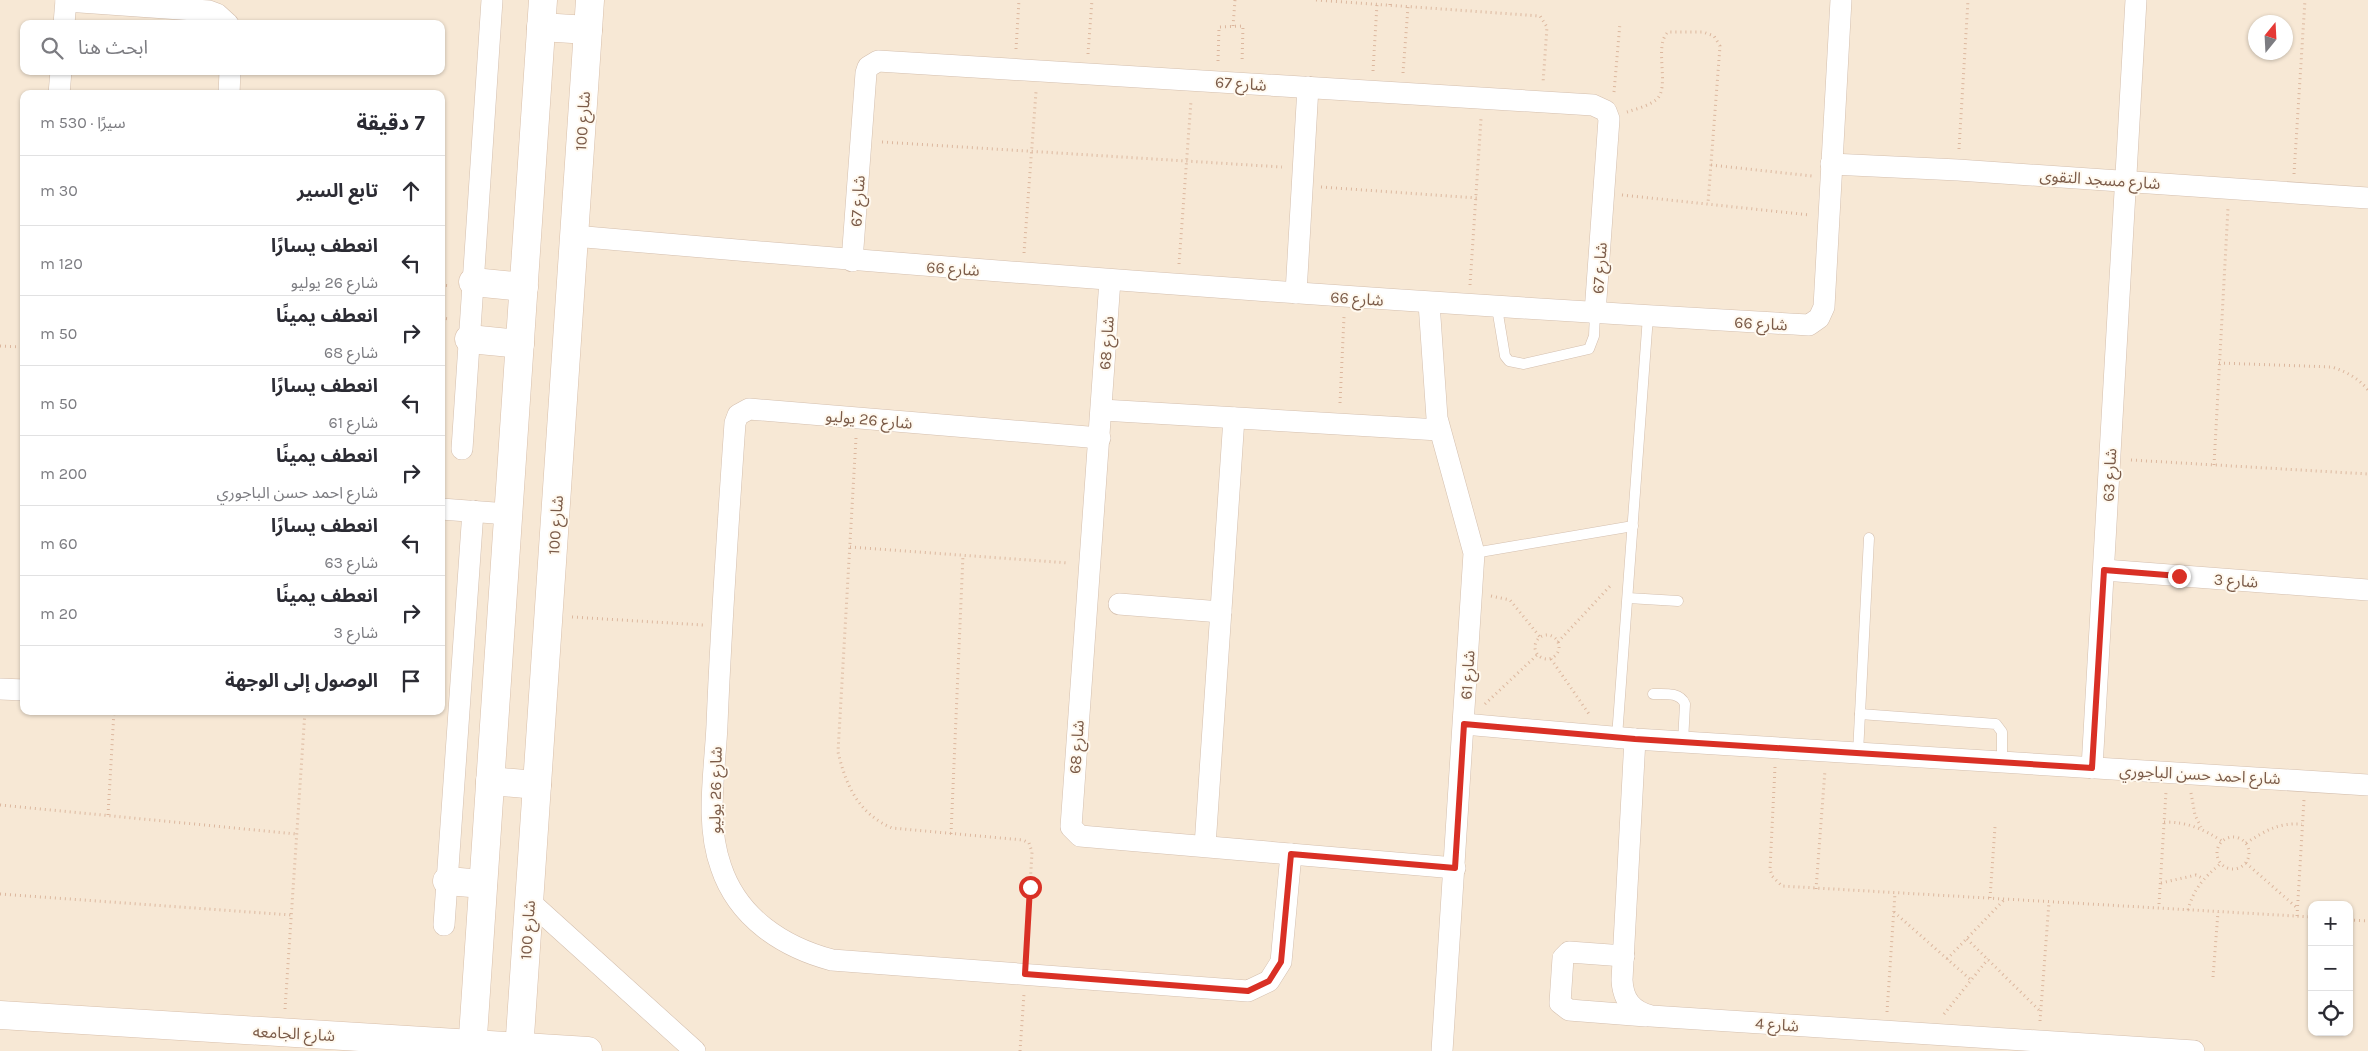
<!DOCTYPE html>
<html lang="ar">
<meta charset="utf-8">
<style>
body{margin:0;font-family:Karla,"Noto Sans Arabic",sans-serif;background:#f2f2f3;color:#2b2b33;direction:rtl}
.controls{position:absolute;right:15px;bottom:15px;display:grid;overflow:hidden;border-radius:10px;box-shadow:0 1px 4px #0004}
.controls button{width:45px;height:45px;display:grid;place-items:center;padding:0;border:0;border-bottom:1px solid #e1e1e2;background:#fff;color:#2b2b33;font:25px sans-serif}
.compass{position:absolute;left:2248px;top:15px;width:45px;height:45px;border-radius:50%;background:#fff;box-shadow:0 1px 4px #0004;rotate:18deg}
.stop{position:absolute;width:15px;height:15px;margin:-11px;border:4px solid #d93025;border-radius:50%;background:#fff}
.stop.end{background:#d93025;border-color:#fff;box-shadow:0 1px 5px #0008}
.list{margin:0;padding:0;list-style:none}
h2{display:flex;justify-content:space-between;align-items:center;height:65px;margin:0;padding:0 20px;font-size:21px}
h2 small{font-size:16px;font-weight:400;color:#7c7c81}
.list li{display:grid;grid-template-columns:32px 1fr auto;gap:15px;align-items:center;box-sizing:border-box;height:70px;padding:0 20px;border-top:1px solid #e1e1e2}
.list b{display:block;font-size:19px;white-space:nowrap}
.list p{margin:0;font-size:16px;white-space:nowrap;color:#7c7c81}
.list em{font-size:16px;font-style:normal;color:#7c7c81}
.icon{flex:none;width:28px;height:28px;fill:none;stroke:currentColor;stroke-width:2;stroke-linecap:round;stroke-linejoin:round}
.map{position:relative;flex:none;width:2368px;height:1051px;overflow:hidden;direction:ltr}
.search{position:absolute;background:#fff;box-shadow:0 1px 4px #0004;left:20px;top:20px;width:425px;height:55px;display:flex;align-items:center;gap:12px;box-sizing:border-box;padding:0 18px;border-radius:10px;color:#7c7c81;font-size:19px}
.panel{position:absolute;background:#fff;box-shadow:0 1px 4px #0004;left:20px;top:90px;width:425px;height:625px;border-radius:10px;direction:rtl}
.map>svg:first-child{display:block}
.residential{fill:#f7e8d5;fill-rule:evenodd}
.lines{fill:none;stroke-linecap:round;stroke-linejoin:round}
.lane-casing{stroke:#d4bfae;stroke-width:11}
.street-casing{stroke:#d4bfae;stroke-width:22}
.secondary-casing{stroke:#d8bfaa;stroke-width:29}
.path{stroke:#dcb79e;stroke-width:3;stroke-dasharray:1 4;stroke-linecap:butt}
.lane{stroke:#fff;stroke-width:10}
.street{stroke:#fff;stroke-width:21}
.secondary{stroke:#fff;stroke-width:28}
.route{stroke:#d93025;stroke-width:6}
.labels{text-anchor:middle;stroke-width:4;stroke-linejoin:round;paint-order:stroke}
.street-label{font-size:16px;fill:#7b5b48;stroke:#fff9ef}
</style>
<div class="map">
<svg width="2368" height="1051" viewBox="0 0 2368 1051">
<rect width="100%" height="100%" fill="#fef5e7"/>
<path class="residential" d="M0,0h2368v1051h-2368zM2256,22h30v30h-30zM24,24h417v47h-417zM24,94h417v617h-417zM2312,905h37v127h-37z"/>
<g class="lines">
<defs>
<g id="lane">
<path d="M1497,308l8,48 4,5 15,3 65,-15 5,-13 1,-23"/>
<path d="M1474,553l159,-27"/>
<path d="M1628,598l50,3"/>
<path d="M1653,694c12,0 27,-2 32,10l-2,38"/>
<path d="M1860,714l136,10 6,8v30"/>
<path d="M1617,737l31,-421"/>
<path d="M1858,753l11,-215"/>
</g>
<g id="street">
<path d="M66,1l143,10 8,3 11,10"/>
<path d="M64,24l2,-24"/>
<path d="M59,94l2,-23"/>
<path d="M229,94l1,-23"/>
<path d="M1831,164l127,6 410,28"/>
<path d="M574,236c411,36 823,66 1235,89l10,-7 5,-11 17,-307"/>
<path d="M852,261l14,-188 2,-6 10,-6 715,44 13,6 3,8 -14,194"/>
<path d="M1110,280l-39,547 9,9 375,32"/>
<path d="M1296,293l12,-206"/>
<path d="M1429,303l8,115 37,135 -32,498"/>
<path d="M1102,410l337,20"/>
<path d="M1100,438l-351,-29 -11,6 -3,8c-7,101 -14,201 -18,302 -2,46 -12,98 4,142 17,51 62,80 111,93l416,31 21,-10 12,-19 10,-108"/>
<path d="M462,449l30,-449"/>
<path d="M441,509l67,5"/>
<path d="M2104,570l264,20"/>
<path d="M1119,604l102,8"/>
<path d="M0,689l24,1"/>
<path d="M1464,724l171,15 733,46"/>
<path d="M1635,739l-13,241c1,20 10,31 29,36l543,35"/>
<path d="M2092,768l44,-768"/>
<path d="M1205,846l29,-428"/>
<path d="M529,901l166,150"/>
<path d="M444,925l29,-414"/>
<path d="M1624,956l-55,-4 -6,6 -3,45 9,7 77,6"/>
</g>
<g id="secondary">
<path d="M541,27l47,3"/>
<path d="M473,282l51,5"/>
<path d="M469,339l51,5"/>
<path d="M490,781l47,4"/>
<path d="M447,881l36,3"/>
<path d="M0,1015l588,36"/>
<path d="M472,1051l71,-1051"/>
<path d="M519,1051l71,-1051"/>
</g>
</defs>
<use href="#lane" class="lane-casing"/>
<use href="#street" class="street-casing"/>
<use href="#secondary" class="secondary-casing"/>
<g class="path">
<path d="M1316,0l224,16 7,11 -4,56"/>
<path d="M1390,5v-5"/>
<path d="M1233,26l2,-26"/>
<path d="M1016,49l3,-49"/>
<path d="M1088,54l4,-54"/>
<path d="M1218,61l1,-34 24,-1 -1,37"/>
<path d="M1373,71l4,-67"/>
<path d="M1403,73l5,-66"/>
<path d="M1614,92l6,-69"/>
<path d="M1627,112c9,-3 21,-6 29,-12 15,-12 -3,-54 12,-68h35l11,4 6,10 -12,157"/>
<path d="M882,142l400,25"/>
<path d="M1959,149l9,-149"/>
<path d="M1711,165l101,11"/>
<path d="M2294,174l11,-174"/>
<path d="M1321,187l156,11"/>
<path d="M1622,195l188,20"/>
<path d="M1024,253l12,-161"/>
<path d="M1179,264l12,-163"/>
<path d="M441,285l10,1"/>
<path d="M1470,285l11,-166"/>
<path d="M441,318l9,1"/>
<path d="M0,346l24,1"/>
<path d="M2219,363l113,4c15,5 26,11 36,23"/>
<path d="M1340,403l4,-86"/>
<path d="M856,438l-18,314c8,34 21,62 54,76l131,12 6,3 3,9 -6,104"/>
<path d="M2131,460l237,14"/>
<path d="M2214,465l14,-257"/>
<path d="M850,547l219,16"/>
<path d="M1491,596l19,4 30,37"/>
<path d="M572,617l131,8"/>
<circle cx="1547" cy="647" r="12"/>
<path d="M1558,642l54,-58"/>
<path d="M1551,659l38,55"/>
<path d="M1485,704l52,-49"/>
<path d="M1775,767l-5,102 2,7 10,10 530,31"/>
<path d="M2191,793l4,22 6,12"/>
<path d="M0,805l296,29"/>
<path d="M108,815l6,-104"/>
<path d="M2164,822c24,0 39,7 58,19"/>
<path d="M951,834l12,-279"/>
<circle cx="2233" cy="853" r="16"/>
<path d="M2246,843c21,-13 31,-20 56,-19"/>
<path d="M2246,863l50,44"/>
<path d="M2161,883l35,-8 8,4"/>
<path d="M1816,889l9,-119"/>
<path d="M0,894l291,21"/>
<path d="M1990,898l5,-71"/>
<path d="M2159,904l7,-112"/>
<path d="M2188,910c6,-22 15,-31 32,-46"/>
<path d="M1894,912l77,68"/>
<path d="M2297,916l7,-116"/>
<path d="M2349,920l19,1"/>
<path d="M1967,939l74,73"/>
<path d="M1947,959l58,-60"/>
<path d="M2213,977l5,-65"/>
<path d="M285,1009l20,-298"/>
<path d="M1887,1012l8,-119"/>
<path d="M1944,1014l44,-55"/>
<path d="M2040,1021l9,-119"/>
<path d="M1020,1051l4,-57"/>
</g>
<use href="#lane" class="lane"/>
<use href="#street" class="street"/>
<use href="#secondary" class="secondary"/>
</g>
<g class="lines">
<path class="route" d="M1030,887l-5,87 223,17 21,-10 12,-19 10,-108 164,14 9,-144 171,15 457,29 12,-198 75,6"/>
</g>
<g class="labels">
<g class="street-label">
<text transform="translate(1241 83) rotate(4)" y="6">شارع 67</text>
<text transform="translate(582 121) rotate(-86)" y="6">شارع 100</text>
<text transform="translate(2100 179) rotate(4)" y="6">شارع مسجد التقوى</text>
<text transform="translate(857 201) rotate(-86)" y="6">شارع 67</text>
<text transform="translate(953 268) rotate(4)" y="6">شارع 66</text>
<text transform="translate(1599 268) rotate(-86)" y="6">شارع 67</text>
<text transform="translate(1357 298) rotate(4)" y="6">شارع 66</text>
<text transform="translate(1761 323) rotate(3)" y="6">شارع 66</text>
<text transform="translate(1106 343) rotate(-86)" y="6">شارع 68</text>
<text transform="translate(869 419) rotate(5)" y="6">شارع 26 يوليو</text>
<text transform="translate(2109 475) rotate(-87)" y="6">شارع 63</text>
<text transform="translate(555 525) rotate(-86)" y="6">شارع 100</text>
<text transform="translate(2236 580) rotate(4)" y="6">شارع 3</text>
<text transform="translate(1467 675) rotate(-86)" y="6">شارع 61</text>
<text transform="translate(1076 747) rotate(-86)" y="6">شارع 68</text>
<text transform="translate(2200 774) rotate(3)" y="6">شارع احمد حسن الباجوري</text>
<text transform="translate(715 790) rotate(-89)" y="6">شارع 26 يوليو</text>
<text transform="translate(527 930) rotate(-86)" y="6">شارع 100</text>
<text transform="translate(1777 1024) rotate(4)" y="6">شارع 4</text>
<text transform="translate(294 1033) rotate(3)" y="6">شارع الجامعه</text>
</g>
</g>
</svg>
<div class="controls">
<button>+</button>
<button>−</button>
<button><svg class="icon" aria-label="locate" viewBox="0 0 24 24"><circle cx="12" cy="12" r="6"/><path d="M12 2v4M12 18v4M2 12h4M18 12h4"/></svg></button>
</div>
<svg class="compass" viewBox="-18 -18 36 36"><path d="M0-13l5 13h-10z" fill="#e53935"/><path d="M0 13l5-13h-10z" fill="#7c7c81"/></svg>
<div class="stop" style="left:1030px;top:887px"></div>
<div class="stop end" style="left:2179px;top:576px"></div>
<div class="search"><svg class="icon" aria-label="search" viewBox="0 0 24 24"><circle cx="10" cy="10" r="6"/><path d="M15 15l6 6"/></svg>ابحث هنا</div>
<section class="panel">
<h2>7 دقيقة<small>سيرًا · 530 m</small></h2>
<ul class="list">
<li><svg class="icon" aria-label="ahead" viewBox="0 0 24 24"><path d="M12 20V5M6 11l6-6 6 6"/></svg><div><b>تابع السير</b></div><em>30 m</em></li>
<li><svg class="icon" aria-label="left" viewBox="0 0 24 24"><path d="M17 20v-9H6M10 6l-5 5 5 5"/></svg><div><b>انعطف يسارًا</b><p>شارع 26 يوليو</p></div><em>120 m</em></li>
<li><svg class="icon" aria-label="right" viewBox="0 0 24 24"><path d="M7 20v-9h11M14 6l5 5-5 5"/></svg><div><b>انعطف يمينًا</b><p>شارع 68</p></div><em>50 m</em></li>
<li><svg class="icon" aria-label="left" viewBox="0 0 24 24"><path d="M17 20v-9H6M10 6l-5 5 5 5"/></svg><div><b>انعطف يسارًا</b><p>شارع 61</p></div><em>50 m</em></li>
<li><svg class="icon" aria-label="right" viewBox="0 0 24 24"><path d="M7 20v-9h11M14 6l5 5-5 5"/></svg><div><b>انعطف يمينًا</b><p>شارع احمد حسن الباجوري</p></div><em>200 m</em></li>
<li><svg class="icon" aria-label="left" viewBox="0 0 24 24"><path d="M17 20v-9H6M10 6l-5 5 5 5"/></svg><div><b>انعطف يسارًا</b><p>شارع 63</p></div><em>60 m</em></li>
<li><svg class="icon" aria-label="right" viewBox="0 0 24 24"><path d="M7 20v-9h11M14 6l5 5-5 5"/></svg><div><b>انعطف يمينًا</b><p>شارع 3</p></div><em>20 m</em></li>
<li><svg class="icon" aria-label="arrive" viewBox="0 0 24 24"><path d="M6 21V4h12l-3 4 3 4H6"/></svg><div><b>الوصول إلى الوجهة</b></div></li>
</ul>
</section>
</div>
